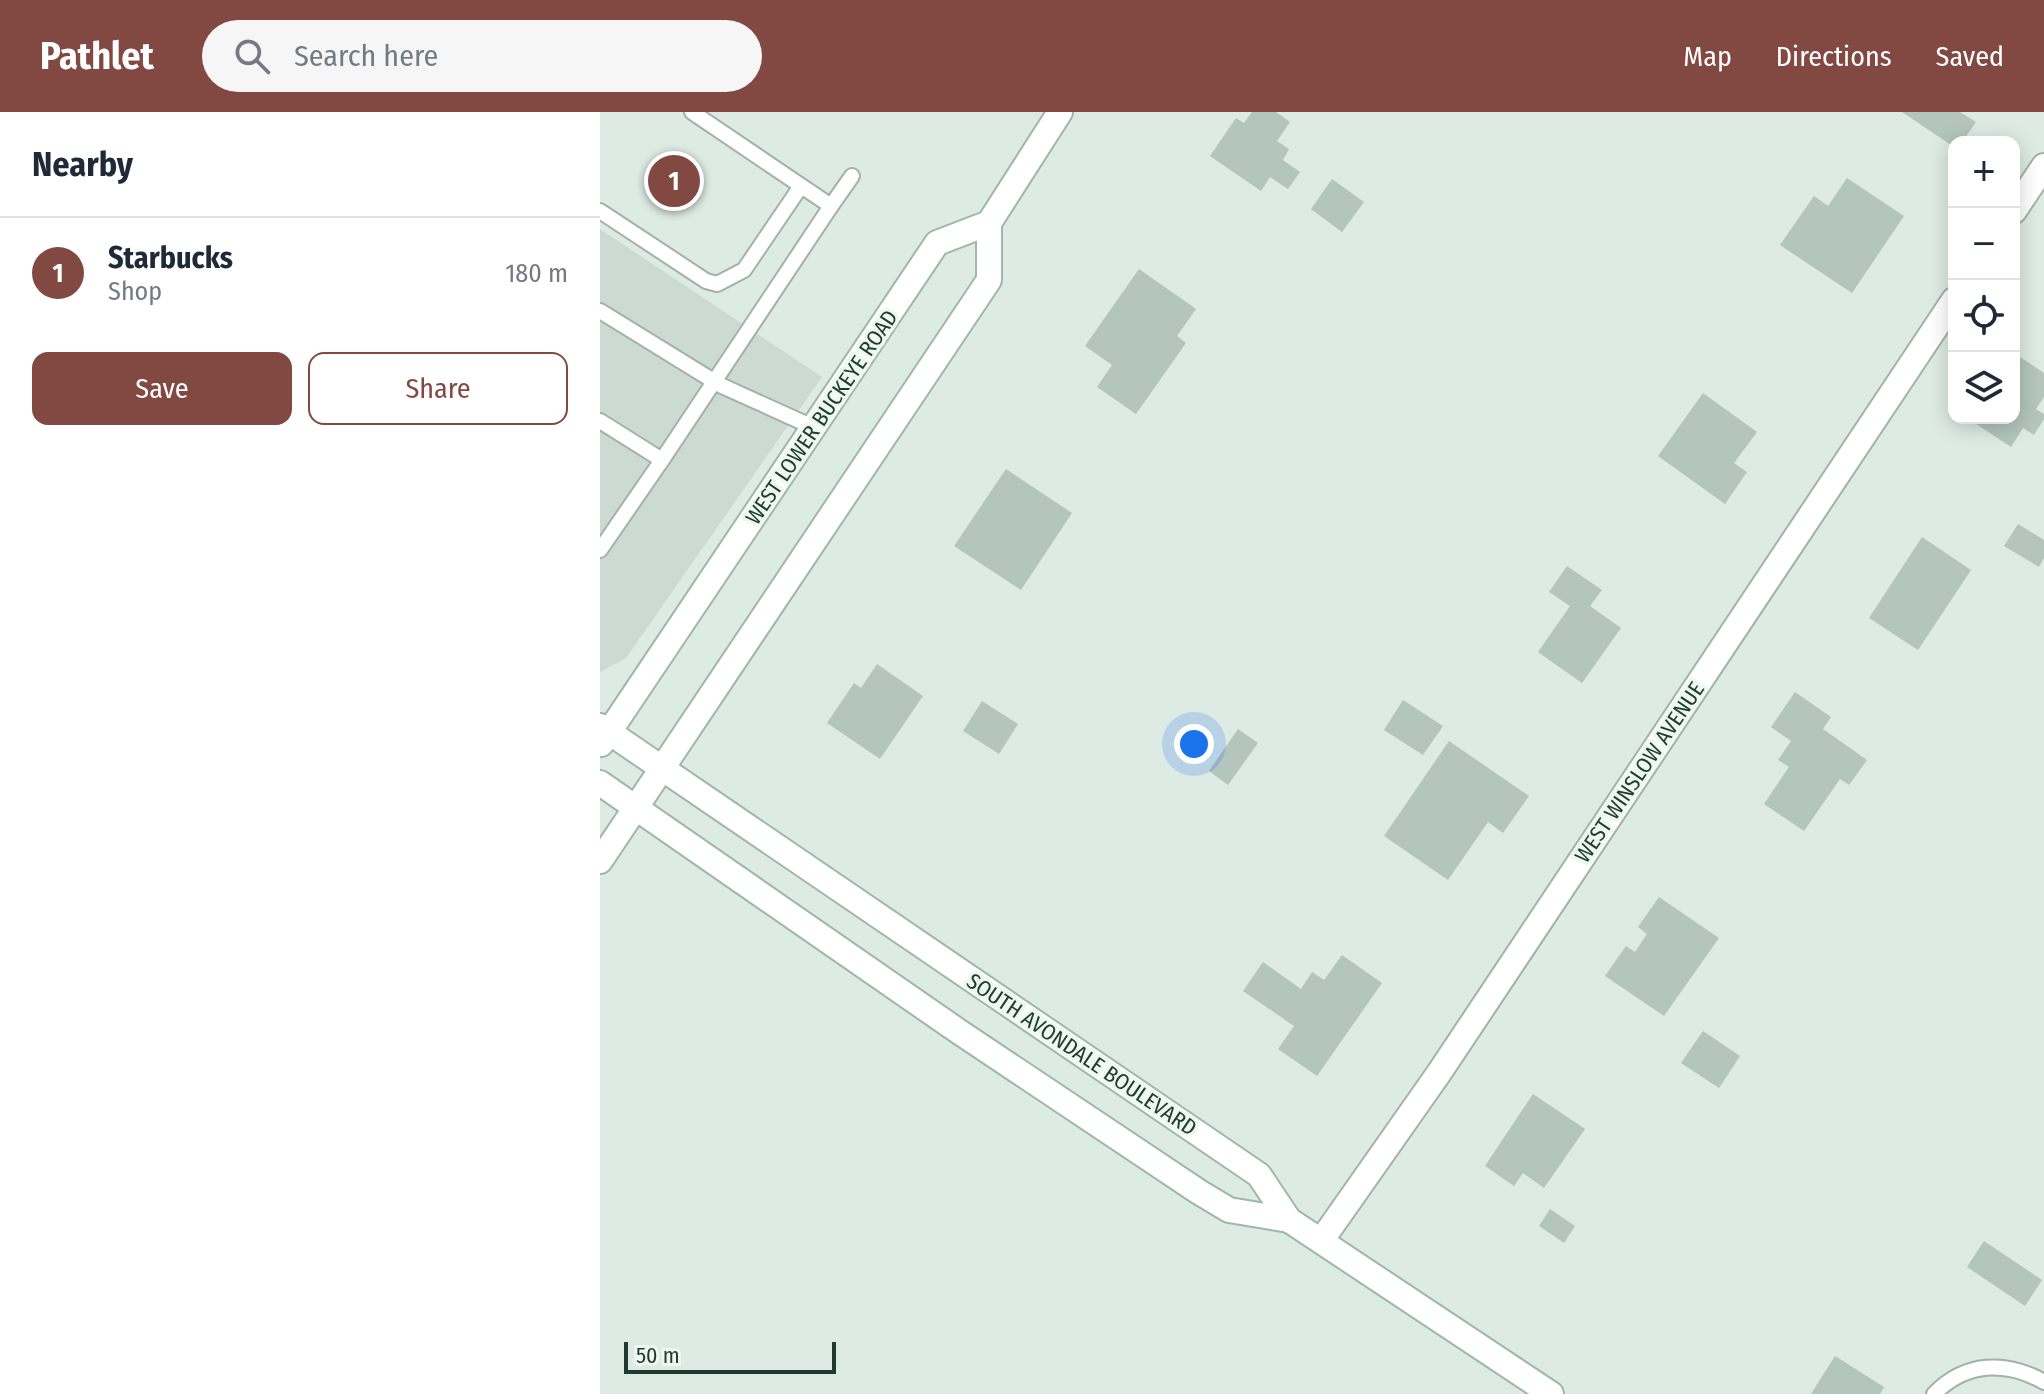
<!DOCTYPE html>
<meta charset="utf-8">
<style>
body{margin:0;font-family:"Fira Sans Condensed",sans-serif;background:#f6f6f7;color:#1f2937}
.controls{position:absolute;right:24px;top:24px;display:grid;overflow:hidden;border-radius:16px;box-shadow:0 4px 20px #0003}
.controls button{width:72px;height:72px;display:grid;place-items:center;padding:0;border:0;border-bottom:2px solid #e0e1e3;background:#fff;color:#1f2937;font:40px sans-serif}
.scale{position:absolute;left:24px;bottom:20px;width:212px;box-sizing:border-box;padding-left:8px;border:4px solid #1f3a32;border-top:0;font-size:22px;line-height:28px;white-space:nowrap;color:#1f3a32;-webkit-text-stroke:6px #eef7f2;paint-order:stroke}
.you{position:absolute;left:594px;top:632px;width:28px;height:28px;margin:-20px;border:6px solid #fff;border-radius:50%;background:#1a73e8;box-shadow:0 0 0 12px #1a73e833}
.badge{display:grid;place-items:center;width:52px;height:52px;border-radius:50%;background:#814941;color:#fff;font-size:26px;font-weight:700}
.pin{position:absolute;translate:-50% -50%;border:4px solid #fff;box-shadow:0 2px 8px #0006}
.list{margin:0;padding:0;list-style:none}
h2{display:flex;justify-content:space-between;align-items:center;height:104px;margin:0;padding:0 32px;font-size:34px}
h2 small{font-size:26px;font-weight:400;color:#747a83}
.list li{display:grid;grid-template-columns:52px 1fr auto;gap:24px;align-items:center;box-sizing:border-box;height:112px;padding:0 32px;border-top:2px solid #e0e1e3}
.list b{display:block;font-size:30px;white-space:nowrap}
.list p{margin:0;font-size:26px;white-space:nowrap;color:#747a83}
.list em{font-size:26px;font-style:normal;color:#747a83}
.actions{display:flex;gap:16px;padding:24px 32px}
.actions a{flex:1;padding:18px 0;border:2px solid #814941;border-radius:16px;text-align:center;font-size:28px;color:#814941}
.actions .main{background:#814941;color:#fff}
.icon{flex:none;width:44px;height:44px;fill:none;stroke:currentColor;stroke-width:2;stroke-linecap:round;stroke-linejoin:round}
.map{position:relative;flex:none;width:1444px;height:1282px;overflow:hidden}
header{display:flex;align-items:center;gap:48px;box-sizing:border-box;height:112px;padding:0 40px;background:#814941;color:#fff}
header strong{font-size:38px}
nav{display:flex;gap:44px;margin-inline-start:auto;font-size:28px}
.search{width:560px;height:72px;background:#f6f6f7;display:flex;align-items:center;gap:20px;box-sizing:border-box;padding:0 28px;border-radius:44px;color:#747a83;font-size:30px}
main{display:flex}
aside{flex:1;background:#fff}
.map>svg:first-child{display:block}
.built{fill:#ccdad3}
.building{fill:#b3c5bd}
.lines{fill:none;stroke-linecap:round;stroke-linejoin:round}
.service-casing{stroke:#a1b2ab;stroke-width:18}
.minor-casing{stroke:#a1b2ab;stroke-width:28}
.secondary-casing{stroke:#9db7ac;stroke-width:28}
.service{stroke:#fff;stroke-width:14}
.minor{stroke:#fff;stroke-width:24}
.secondary{stroke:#fff;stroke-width:24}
.labels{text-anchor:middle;stroke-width:7;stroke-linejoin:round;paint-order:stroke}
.street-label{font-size:22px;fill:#1f3a32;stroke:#eef7f2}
</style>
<header>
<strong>Pathlet</strong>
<div class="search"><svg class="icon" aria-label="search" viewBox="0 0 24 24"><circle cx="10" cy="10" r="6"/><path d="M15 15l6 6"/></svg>Search here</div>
<nav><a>Map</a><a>Directions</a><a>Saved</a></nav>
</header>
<main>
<aside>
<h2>Nearby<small></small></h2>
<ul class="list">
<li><span class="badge">1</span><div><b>Starbucks</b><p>Shop</p></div><em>180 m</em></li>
</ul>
<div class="actions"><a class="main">Save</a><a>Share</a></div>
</aside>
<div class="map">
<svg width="1444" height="1282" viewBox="0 0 1444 1282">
<rect width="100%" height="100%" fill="#deeae4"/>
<path class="built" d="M0,117l222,148 -196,281 -26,14z"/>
<g class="building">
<path d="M652,0h24l14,10 -13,19 12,8 -6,11 17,12 -12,17 -18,-12 -9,14 -51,-35 26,-38 8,5z"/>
<path d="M1302,0h58l16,10 -14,20h-8v5z"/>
<path d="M1247,66l57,38 -52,77 -72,-48 34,-49 14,10z"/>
<path d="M732,67l32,23 -22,30 -31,-23z"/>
<path d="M539,157l57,40 -19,27 9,7 -50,71 -39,-27 15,-22 -27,-19z"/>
<path d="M1414,241l30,20v24l-8,12 8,5v5l-10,16 -11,-7 -12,19 -44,-29h47z"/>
<path d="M1103,281l54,39 -23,31 13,9 -22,32 -67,-48z"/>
<path d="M406,357l66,44 -51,77 -67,-44z"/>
<path d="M1418,412l26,16v18l-5,9 -35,-21z"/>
<path d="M1322,425l49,33 -53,80 -49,-32z"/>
<path d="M967,454l35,24 -12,16 31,22 -39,55 -44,-31 32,-46 -21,-14z"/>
<path d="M277,552l46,32 -43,63 -53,-36 27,-40 7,5z"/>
<path d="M1195,580l36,25 -8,12 44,31 -18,25 -9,-6 -36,52 -40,-27 25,-37 -11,-7 13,-19 -20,-14z"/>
<path d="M803,588l40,26 -20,29 -39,-25z"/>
<path d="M382,589l36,23 -19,30 -36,-23z"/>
<path d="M638,617l20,14 -30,42 -19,-14z"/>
<path d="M849,629l80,55 -26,37 -15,-11 -40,58 -64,-44z"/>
<path d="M1059,785l60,41 -55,78 -59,-40 21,-30 9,6 12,-18 -9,-7z"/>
<path d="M742,843l40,28 -65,93 -39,-27 16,-23 -51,-35 20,-29 38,27 11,-17 12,8z"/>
<path d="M1103,919l37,25 -21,32 -38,-25z"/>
<path d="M933,982l52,35 -41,59 -21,-15 -9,13 -29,-20z"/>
<path d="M950,1097l25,17 -11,17 -25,-17z"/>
<path d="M1384,1129l58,39 -17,26 -58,-39z"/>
<path d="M1235,1244l49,31 -4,7h-69z"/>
</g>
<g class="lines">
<defs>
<g id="service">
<path d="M231,94l21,-30"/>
<path d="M0,99l106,70 11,3 27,-14 57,-84"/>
<path d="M0,199l120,74 95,43"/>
<path d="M0,309l62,39 169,-254 -139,-94"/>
<path d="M0,438l62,-90"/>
<path d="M1334,1282c31,-32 72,-34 110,-12"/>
</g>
<g id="minor">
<path d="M1414,99l30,-45"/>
<path d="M721,1129l118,-168 515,-773"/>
</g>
<g id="secondary">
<path d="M0,614l659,449 30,45 262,174"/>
<path d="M1,632l336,-501 52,-20 71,-111"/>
<path d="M0,671l358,248 241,161 30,18 60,10"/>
<path d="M0,749l389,-581v-57"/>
</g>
</defs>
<use href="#service" class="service-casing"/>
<use href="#minor" class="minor-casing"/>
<use href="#secondary" class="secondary-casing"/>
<use href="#service" class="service"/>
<use href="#minor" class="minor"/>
<use href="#secondary" class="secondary"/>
</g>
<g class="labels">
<g class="street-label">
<text transform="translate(221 305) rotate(-56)" y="8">WEST LOWER BUCKEYE ROAD</text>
<text transform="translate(1039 660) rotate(-56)" y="8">WEST WINSLOW AVENUE</text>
<text transform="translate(482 942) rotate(34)" y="8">SOUTH AVONDALE BOULEVARD</text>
</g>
</g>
</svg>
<div class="controls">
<button>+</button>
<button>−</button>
<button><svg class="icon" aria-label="locate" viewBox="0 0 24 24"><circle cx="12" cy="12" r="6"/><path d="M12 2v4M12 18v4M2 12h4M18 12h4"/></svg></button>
<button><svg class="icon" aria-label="layers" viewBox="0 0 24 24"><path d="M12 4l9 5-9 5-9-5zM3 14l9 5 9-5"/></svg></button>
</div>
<div class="scale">50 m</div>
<div class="you"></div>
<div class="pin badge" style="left:74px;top:69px">1</div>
</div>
</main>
